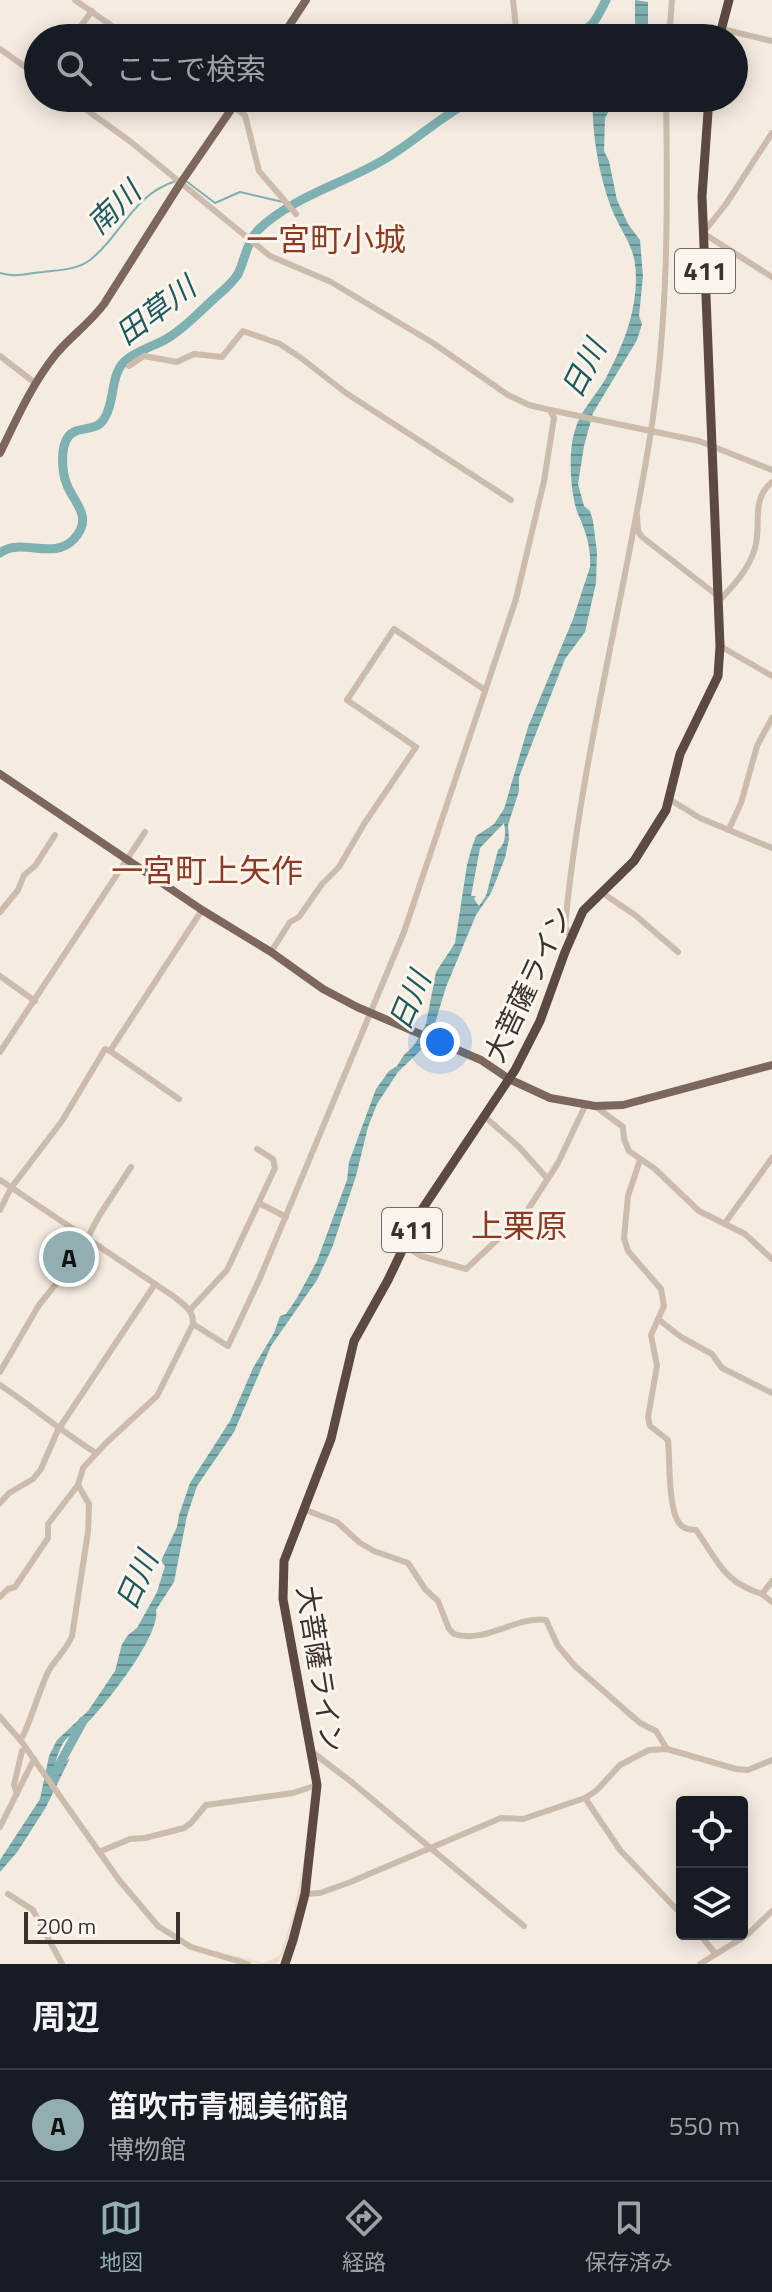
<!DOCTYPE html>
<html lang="ja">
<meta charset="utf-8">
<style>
body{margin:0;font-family:"Titillium Web","Noto Sans JP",sans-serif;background:#20242c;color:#f1f3f6}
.controls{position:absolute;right:24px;bottom:24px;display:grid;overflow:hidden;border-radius:8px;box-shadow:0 4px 20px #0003}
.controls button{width:72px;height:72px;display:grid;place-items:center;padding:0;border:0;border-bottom:2px solid #363941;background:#171b24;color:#f1f3f6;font:40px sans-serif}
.scale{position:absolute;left:24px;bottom:20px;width:156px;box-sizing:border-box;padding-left:8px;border:4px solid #3b302b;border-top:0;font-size:22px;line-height:28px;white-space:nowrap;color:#3b302b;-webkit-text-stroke:6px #fbf5ee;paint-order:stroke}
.you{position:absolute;left:440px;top:1042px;width:28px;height:28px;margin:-20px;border:6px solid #fff;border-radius:50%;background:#1a73e8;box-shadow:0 0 0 12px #1a73e833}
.badge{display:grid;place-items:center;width:52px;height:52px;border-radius:50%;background:#92aeb2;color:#111;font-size:26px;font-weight:700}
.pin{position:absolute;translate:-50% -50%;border:4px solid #fff;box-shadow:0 2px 8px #0006}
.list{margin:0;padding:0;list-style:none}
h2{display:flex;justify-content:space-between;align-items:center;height:104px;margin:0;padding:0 32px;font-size:34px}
h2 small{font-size:26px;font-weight:400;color:#9ea1a6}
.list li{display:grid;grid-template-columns:52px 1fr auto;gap:24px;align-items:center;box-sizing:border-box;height:112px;padding:0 32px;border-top:2px solid #363941}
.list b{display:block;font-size:30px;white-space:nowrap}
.list p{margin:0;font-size:26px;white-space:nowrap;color:#9ea1a6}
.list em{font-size:26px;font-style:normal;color:#9ea1a6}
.icon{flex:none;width:44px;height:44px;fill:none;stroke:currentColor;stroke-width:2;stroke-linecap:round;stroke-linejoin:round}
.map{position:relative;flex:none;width:772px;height:1964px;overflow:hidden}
.search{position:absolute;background:#171b24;box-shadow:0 4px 20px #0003;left:24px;right:24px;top:24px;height:88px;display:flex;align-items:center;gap:20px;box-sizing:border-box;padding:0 28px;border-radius:44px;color:#9ea1a6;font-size:30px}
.sheet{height:216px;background:#171b24}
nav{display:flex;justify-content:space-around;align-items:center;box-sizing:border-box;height:112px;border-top:2px solid #363941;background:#171b24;font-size:22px;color:#9ea1a6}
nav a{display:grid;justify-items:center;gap:4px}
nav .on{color:#92aeb2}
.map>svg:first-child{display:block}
.plaza{fill:#ecdcc8}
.water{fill:url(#water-rules);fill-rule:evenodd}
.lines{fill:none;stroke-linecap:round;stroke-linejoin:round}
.stream{stroke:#7fb0b2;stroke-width:2}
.river{stroke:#7fb0b2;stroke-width:9}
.minor{stroke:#cdbbac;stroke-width:6}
.major{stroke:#7d675c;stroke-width:8}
.highway{stroke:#5c4a42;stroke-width:9}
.labels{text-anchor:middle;stroke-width:6;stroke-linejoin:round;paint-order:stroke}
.shield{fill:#fbf5ee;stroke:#756b66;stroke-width:2}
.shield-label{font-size:26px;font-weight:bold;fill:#3b302b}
.street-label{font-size:28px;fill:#3b302b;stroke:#fbf5ee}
.water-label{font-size:30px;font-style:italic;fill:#1f5a5e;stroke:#fbf5ee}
.quarter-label{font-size:32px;fill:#8c3b22;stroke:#fbf5ee}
</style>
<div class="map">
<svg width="772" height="1964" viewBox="0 0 772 1964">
<defs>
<pattern id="water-rules" width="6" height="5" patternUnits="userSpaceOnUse" patternTransform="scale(2)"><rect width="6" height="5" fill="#7fb0b2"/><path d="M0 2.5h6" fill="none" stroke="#699091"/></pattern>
</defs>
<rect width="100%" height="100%" fill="#f4ebe1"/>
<path class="plaza" d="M305,1852h2l-6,41 -10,41 -12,27 -4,3h-15l-62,-17 66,16 16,-8 14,-44z"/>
<g class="water">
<path d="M635,0l13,2v23l-6,13h-8l4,-9 -3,-6z"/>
<path d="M593,98h9l-2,5 2,3 9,-8h5l-11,20 -1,33 5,10 8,39 11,24 12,16 3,36 -4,40 3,8 -5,16 -44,73 -9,33 -6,38 6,22 6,5 3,10 4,31 -1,31 -11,49 -20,27 -46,118v14l-11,34 1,14 -4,19 -14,35 -15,22 -30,72 -14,46 -11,17 -23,22 -21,32 -9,23 -12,49 -24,72 -15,32 -46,66 -37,86 -37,54 -10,30 -13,66 -18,28c5,24 -47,90 -65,109 -8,9 -21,14 -28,24 -5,9 -8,19 -10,29l17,-14 -24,49 -28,44 -18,21v-12l40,-61 9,-43 8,-16 31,-29 27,-40 7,-27 6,-9 9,-7 20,-36 8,-26 -4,-5 16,-34 2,-12 11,-32 40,-62 23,-53 21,-35 6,-17 6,-2 11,-16 20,-37 30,-81 2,-18 27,-73 13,-18 8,-5 7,-11 11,-11 11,-20 10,-52 19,-29 12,-78 4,-15 5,-14 18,-12 10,-15 24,-82 45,-108 17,-52c1,-20 -4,-35 -12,-53 -8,-20 -10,-63 -3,-84 6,-21 21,-34 31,-52 17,-33 29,-61 30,-98 0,-34 -11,-40 -23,-68 -13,-32 -22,-79 -20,-114zM504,823c2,10 2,20 -6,27l-12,46 -7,10 -5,-7 2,-3h-5l9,-48z"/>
</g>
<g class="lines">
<g class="stream">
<path d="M186,181l29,22 25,-11 43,10"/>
<path d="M0,273c15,5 28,0 43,-1 16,-2 34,-2 47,-12 31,-24 43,-66 86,-79"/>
</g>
<g class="river">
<path d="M568,38c26,-13 24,-10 38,-38"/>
<path d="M0,553c21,-16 54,8 74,-14 20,-22 0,-36 -7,-54 -5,-12 -7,-37 1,-48 8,-12 28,-4 36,-18 11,-16 6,-43 20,-57 12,-12 33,-16 47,-26 17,-11 31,-27 46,-40 7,-6 16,-14 21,-22 7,-15 9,-32 20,-44 34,-33 87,-47 127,-71 32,-19 58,-45 91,-61"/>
<path d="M52,1778l31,-57"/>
</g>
<g class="minor">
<path d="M75,0l54,38"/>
<path d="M513,0l4,38"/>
<path d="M722,29l50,12"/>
<path d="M72,38l20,-27"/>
<path d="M669,38l3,-38"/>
<path d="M0,49l38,27"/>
<path d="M70,98l61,44 139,114 61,26 102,61 75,52 21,10 21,5 4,8 -10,63 -28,118 -112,333 -144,346 -32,68 -35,-22"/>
<path d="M219,98l26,17 14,56 37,43"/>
<path d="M772,133l-46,71 -23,29 69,44"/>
<path d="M0,356l35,27"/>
<path d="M129,366l15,-10 33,6 17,-8 28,3 21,-26 37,13 21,14 45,35 165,107"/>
<path d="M550,410l149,31 73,29"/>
<path d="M637,516l1,15 4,6 76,59"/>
<path d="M719,601c15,-16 30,-32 36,-53 7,-23 -5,-48 17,-66"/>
<path d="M720,646l52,30"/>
<path d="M669,799l31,19 72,30"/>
<path d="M729,829l12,-26 16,-57 15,-28"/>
<path d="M601,892l34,23 43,37"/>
<path d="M0,912l18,-22 6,-15 11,-9 20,-31"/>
<path d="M571,938l-6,-12c16,-167 60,-330 86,-495 17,-110 17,-223 15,-333"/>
<path d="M271,952l19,-30 9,-5 23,-33 17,-17 25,-43 52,-77 -69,-47 47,-71 91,61"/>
<path d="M0,976l35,25"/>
<path d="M110,1051l69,48"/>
<path d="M0,1052l145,-220"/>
<path d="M595,1106l28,21 1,12 5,12 26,18 44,42 46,23 27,25"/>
<path d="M484,1116l35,31 28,31"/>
<path d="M640,1160l-12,36 -4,42 4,13 33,38 3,17 -13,29 6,31 -9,51 2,9 18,14c2,20 0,68 11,83 4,6 10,7 17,7 22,31 27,52 66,64"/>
<path d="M0,1180l173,116c10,8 21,14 20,28l-36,72 -52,48 -22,24 -5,17 -30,39v14l-33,49 -7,2 -8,8"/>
<path d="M259,1203l27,14"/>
<path d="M0,1210l11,-22 51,-67 43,-72 5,2 92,-141"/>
<path d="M725,1223l47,-65"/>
<path d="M405,1246l16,10 45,13 59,-55 33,-51 28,-59"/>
<path d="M190,1310l37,-40 48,-102 -2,-9 -16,-10"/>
<path d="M658,1319l23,18 31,17 10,14 50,25"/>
<path d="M0,1372l39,-67 38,-47 22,-42 32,-49"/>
<path d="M0,1385c33,22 62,47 96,68"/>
<path d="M0,1503l9,-10 24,-14 8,-10 17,-39 97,-146"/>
<path d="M303,1509l34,13 23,21 14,8 34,12 17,26 13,12 11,28 5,5c31,10 62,-18 92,-14l12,26 17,20 65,57 16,8 11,18"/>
<path d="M772,1581l-10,13 10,8"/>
<path d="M0,1717l21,24 98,139 39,46 33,21 57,17"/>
<path d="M23,1736c9,-20 15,-41 24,-62 7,-14 19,-23 25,-38l16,-104 1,-28 -11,-19"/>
<path d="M311,1751l43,33 170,142"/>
<path d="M17,1794l-3,-9 8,-34"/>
<path d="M585,1798l35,52 62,65"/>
<path d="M0,1827l34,-68"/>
<path d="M99,1852l31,-13 15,-1 39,-10 7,-5 15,-18 87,-12 24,-8"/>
<path d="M8,1894l25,16 29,54"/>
<path d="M305,1894l15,-1 28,-10 153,-65 22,1 62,-21 11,-7 24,-26 29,-15 18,-1 69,20 12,1 24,-10"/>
<path d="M699,1934l16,19"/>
<path d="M700,1964l47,-29 25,-24"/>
</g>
<g class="major">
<path d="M281,38l25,-38"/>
<path d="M0,453c17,-35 32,-69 56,-99 15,-18 34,-31 48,-50l76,-120 59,-86"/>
<path d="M0,774l202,136 69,42 52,37 34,18 124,53 28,19 41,19 45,8 28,-1 149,-40"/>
</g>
<g class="highway">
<path d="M719,38l10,-38"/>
<path d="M285,1964l8,-24 12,-46 12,-109 -34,-186 1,-38 47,-122 23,-98 34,-61 33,-69 94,-141 25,-49 25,-69 18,-41 51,-50 32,-51 14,-56 38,-78 2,-30 -18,-450 7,-98"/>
</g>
</g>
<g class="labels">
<g class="shield">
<rect x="675" y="249" width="60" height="44" rx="6"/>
<rect x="382" y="1208" width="60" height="44" rx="6"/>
</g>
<g class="shield-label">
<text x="705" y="280">411</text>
<text x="412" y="1239">411</text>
</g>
<g class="street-label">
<text transform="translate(528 984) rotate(-65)" y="10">大菩薩ライン</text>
<text transform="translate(320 1669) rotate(81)" y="10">大菩薩ライン</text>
</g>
<g class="water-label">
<text transform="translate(114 208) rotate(-44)" y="10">南川</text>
<text transform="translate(156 311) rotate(-37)" y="10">田草川</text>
<text transform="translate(584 369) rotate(-63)" y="10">日川</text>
<text transform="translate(410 1001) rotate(-67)" y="10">日川</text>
<text transform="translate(137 1581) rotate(-66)" y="10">日川</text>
</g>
<g class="quarter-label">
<text x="326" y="251">一宮町小城</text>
<text x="207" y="882">一宮町上矢作</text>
<text x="519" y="1237">上栗原</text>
</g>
</g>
</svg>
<div class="controls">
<button><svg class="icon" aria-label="locate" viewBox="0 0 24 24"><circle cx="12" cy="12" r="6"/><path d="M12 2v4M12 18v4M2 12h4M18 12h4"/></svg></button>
<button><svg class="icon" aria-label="layers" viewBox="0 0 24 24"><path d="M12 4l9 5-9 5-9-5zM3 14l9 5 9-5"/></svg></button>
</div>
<div class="scale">200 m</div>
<div class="you"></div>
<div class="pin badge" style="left:69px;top:1257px">A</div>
<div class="search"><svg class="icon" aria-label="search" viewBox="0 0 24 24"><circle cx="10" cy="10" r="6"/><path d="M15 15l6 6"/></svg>ここで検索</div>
</div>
<section class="sheet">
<h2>周辺<small></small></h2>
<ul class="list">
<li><span class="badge">A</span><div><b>笛吹市青楓美術館</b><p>博物館</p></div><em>550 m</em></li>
</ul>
</section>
<nav>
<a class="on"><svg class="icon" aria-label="map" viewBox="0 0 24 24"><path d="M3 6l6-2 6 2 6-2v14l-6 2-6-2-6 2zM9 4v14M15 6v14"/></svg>地図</a>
<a><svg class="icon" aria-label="directions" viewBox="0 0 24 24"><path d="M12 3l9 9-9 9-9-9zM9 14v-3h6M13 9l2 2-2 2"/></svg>経路</a>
<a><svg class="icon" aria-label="saved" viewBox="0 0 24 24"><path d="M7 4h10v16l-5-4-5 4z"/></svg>保存済み</a>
</nav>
